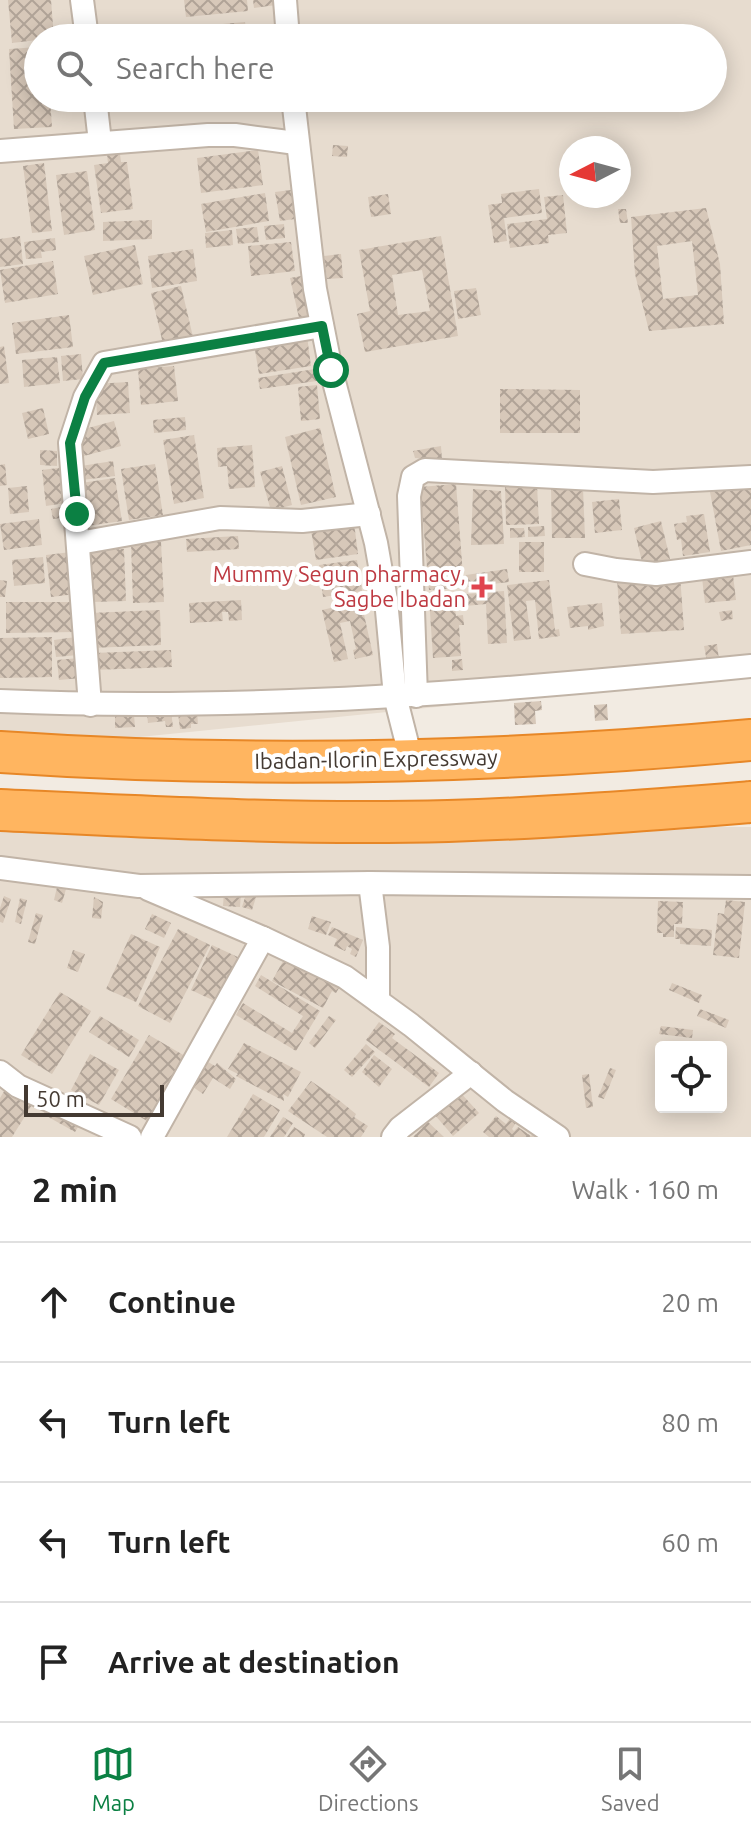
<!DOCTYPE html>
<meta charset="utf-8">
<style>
body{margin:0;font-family:Ubuntu,sans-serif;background:#f6f6f6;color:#222}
.controls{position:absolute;right:24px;bottom:24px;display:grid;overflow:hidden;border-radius:8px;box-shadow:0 4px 20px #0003}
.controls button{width:72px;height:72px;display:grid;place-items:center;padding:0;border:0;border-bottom:2px solid #e0e0e0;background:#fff;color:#222;font:40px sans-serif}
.compass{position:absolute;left:559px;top:136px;width:72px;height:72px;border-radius:50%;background:#fff;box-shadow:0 4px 20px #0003;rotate:264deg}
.scale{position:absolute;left:24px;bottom:20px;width:140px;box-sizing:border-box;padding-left:8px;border:4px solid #443a32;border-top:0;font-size:22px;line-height:28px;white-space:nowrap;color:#443a32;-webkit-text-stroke:6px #fff;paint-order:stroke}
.stop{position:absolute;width:24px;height:24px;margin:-18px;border:6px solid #0b8043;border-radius:50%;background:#fff}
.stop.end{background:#0b8043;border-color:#fff;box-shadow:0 2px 8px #0008}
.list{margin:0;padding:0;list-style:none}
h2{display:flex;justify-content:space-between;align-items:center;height:104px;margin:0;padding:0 32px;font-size:34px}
h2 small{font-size:26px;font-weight:400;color:#767676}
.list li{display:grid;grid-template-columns:52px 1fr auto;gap:24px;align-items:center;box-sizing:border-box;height:120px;padding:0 32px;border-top:2px solid #e0e0e0}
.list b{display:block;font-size:30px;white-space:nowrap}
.list em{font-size:26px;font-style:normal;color:#767676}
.icon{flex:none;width:44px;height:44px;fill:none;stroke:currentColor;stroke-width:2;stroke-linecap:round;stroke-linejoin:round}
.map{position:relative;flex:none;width:751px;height:1137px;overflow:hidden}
.search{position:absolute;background:#fff;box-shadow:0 4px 20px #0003;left:24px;right:24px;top:24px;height:88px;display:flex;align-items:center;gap:20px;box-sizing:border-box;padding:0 28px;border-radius:44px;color:#767676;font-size:30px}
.sheet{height:584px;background:#fff}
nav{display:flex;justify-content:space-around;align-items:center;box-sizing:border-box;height:112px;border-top:2px solid #e0e0e0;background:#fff;font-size:22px;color:#767676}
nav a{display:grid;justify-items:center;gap:4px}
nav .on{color:#0b8043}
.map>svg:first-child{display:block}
.residential{fill:#e7dccf;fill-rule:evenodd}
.building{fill:url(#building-cross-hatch);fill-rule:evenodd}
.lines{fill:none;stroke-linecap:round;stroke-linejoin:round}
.minor-casing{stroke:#c1b4a7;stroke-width:26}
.motorway-casing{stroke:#e78727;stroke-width:44}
.minor{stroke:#fff;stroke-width:22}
.motorway{stroke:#ffb560;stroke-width:40}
.route{stroke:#0b8043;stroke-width:10}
.health-dot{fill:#e0444e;stroke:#fff;stroke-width:3}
.labels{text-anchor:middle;stroke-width:8;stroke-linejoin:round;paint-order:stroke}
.health-label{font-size:22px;fill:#be3a42;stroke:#fff;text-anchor:end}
.street-label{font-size:22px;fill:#443a32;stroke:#fff}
</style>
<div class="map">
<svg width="751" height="1137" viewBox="0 0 751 1137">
<defs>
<pattern id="building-cross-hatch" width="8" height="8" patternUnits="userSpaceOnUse" patternTransform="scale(2)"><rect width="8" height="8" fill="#d7c8b9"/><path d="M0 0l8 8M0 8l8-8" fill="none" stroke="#b0a397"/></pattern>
</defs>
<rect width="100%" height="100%" fill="#f2ebe2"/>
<g class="residential">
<path d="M0,0h751v675l-641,65 -110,-8zM38,38h675v60h-675zM571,148h48v48h-48z"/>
<path d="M0,818l457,9h294v310h-751zM661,1047h60v60h-60z"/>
</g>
<g class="building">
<path d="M8,0h43l3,38 -42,5z"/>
<path d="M184,0h63l1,11 -62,6z"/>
<path d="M253,0h22l1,5 -22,3z"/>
<path d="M245,22l2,16h-68l-1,-10z"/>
<path d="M163,32v6h-36v-2z"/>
<path d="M38,47v51h12l2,29 -38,2 -5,-80z"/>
<path d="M138,98h32l2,11 -32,3z"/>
<path d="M333,145l15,1 -1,11 -15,-1z"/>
<path d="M258,150l5,35 -62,8 -4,-35z"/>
<path d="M120,154l1,8h6l6,47 -32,4 -7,-48 14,-2 -1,-8z"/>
<path d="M44,163l8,68 -20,2 -9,-67z"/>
<path d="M87,171l8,59 -31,5 -8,-60z"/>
<path d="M539,189l3,24 -38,5 3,23 -13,2 -6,-38 14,-2 -1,-9z"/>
<path d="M291,190l4,29 -15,2 -5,-29z"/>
<path d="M265,193l4,28 -63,11 -5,-28z"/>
<path d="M388,194l3,20 -20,3 -3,-20z"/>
<path d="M563,195l4,38 -19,2 1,8 -39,5 -3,-24 40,-5 -3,-22z"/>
<path d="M706,208l14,56 4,60 -75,7 -14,-57 -4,-57zM692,241l6,54 -35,4 -6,-53z"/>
<path d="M618,209h8l2,14h-8z"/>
<path d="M152,220v19l-49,2v-19z"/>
<path d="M284,224l1,14 -19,2 -2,-14z"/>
<path d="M257,227l2,15 -21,2 -2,-15z"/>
<path d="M232,230l1,15 -27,3 -1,-15z"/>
<path d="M20,236l3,28 -23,3v-28z"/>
<path d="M441,236l17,100 -93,16 -8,-38 13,-3 -11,-61zM422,270l8,41 -32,4 -6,-40z"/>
<path d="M55,238l1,12 -15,2 1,6 -16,1 -2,-17z"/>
<path d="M291,242l4,29 -44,5 -3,-30z"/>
<path d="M135,245l8,39 -50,11 -9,-39z"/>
<path d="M193,249l4,32 -45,7 -4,-32z"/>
<path d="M341,254l2,24 -16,1 -3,-23z"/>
<path d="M53,261l5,33 -53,9 -5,-33z"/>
<path d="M301,276l9,39 -11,3 -9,-40z"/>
<path d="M181,286l12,51 -30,7 -12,-51z"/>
<path d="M476,288l5,27 -23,4 -4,-28z"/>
<path d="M69,315l4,32 -57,7 -4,-31z"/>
<path d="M307,336l4,30 -52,8 -5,-30z"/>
<path d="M4,346l5,37 -9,1v-37z"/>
<path d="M81,354l2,25 -20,2 -2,-25z"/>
<path d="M57,357l3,26 -36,4 -2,-27z"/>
<path d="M174,366l4,35 -37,4 -3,-36z"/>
<path d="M315,369l2,12 -57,8 -2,-11z"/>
<path d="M128,382l2,31 -33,2 -2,-31z"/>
<path d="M317,385l3,34 -19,2 -3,-34z"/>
<path d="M500,389l80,1v43h-80z"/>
<path d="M43,408l6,26 -21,5 -6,-26z"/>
<path d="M185,417l1,13 -32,3 -1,-13z"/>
<path d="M114,421l7,25 -37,10 -7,-25z"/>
<path d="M320,428l16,69 -35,8 -16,-68z"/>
<path d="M194,435l10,63 -30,6 -11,-64z"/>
<path d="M252,445l3,42 -26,2 -2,-23 -9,1 -1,-19z"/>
<path d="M441,446l1,14 -27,-2 -2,-7z"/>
<path d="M40,450l17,1v15l-17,-1z"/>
<path d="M113,461l2,15 -33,4 -1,-14z"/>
<path d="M5,464l2,21 -7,1v-21z"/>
<path d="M155,464l8,51 -34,5 -8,-51z"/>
<path d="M282,466l10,39 -21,6 -11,-39z"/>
<path d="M66,467v36l-20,3 -4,-36z"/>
<path d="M115,478l7,43 -35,5 -6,-43z"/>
<path d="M456,484l8,104 -35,2 -9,-103z"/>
<path d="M537,485l2,39 -33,1 -1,-39z"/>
<path d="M751,485v60l-30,6 -11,-59z"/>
<path d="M27,486l2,26 -19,2 -2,-26z"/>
<path d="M551,488h32l2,50h-33z"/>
<path d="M473,489l28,2 3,53 -33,1z"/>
<path d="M619,499l3,31 -27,3 -3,-31z"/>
<path d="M67,506l1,11 -15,2 -2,-10z"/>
<path d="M704,514l6,38 -27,4 -2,-17 -4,1 -3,-16 13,-2 -1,-6z"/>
<path d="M39,519l3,26 -38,5 -4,-26z"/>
<path d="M661,521l9,38 -27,7 -9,-38z"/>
<path d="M354,523l4,31 -42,6 -5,-30z"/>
<path d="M544,526l1,10 -17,1v-10z"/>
<path d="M510,528h14l1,9 -15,1z"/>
<path d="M238,536l1,13 -52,3 -1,-13z"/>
<path d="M161,542l3,60 -31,1 -2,-60z"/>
<rect x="519" y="542" width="25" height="30"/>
<path d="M124,549l2,52 -34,1 -2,-52z"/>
<path d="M71,552l5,42 -25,3 -5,-42z"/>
<path d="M43,557l2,26 -31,3 -2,-26z"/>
<path d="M357,560l5,31 -39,6 -4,-32z"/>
<path d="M507,569l2,13 -41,5 -2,-12z"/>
<path d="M680,575l4,55 -63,4 -4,-55z"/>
<path d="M733,575l3,25 -31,3 -3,-25z"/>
<path d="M0,580l7,1 -2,16h-5z"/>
<path d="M549,580l6,50 4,-1 1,7 -21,3 -4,-39 -9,1 5,38 -17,2 -7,-56z"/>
<path d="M504,591l3,52 -19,1 -2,-40 -31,3 1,9 7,-1 1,10h-5l2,31 -28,2 -4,-61z"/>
<path d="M241,600l1,20 -13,1 -1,-9h-6l1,9 -33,2 -1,-20z"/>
<path d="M361,601l12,54 -18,4 -2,-9 3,-1 -6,-28 -10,2 8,36 -14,3 -12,-52z"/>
<path d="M6,602h70v30l-70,1z"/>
<path d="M602,603l2,23 -16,4v-4l-18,2 -3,-21z"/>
<path d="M160,610l1,35 -69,3 -2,-35z"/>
<path d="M732,610l1,9 -12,2 -2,-9z"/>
<path d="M52,637v40l-52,1v-40z"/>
<path d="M76,637l2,18 -22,2 -2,-17z"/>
<path d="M717,644l2,16 -12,2 -3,-16z"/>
<path d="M171,650l1,17 -78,3v-17z"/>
<path d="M79,658l2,20 -22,2 -2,-20z"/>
<path d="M462,659l1,11 -11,1v-11z"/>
<path d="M541,701l1,9 -7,1 1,13 -21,1 -1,-22z"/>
<path d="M607,704l1,16 -13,1 -1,-16z"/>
<path d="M171,711l2,16h-7l-1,-6 -17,2 -1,-9z"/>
<path d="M197,711l1,13h-7v4l-11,1 -2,-16z"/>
<path d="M134,715l1,12 -20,1v-12z"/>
<path d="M57,887l9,2 -4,14 -8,-3z"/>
<path d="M247,891l10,3 -5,16 -10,-3z"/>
<path d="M224,892l17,1 -1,14 -17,-1z"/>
<path d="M4,896l7,3 -8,24 -3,-1v-14z"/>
<path d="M94,897l9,5 -2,17 -9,-1z"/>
<path d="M20,898l7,2 -6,24 -6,-2z"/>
<path d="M726,900l19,2 -6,56 -26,-3 5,-42 6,1z"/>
<path d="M658,901l25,1 -1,22h-8v13h-11v-4h-6z"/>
<path d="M36,913l7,2 -8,29 -7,-2z"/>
<path d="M152,914l19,9 -7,15 -19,-9z"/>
<path d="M312,916l19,6 -5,13 -18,-6z"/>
<path d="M332,927l31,13 -7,17 -6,-3 2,-5 -5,-3 -2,5 -11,-5 3,-7 -9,-4z"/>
<path d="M676,927l36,3 -1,16 -31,-2v-5h-5z"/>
<path d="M178,929l32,16 -40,78 -32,-17z"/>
<path d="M131,934l29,13 -24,55 -30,-13z"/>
<path d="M212,945l30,14 -21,45 -30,-14z"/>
<path d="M73,950l12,4 -7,18 -11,-4z"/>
<path d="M287,954l55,29 -6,10 -4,-2 -9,17 -51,-27z"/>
<path d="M261,975l59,36 -24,40 -60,-36 7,-12 49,30 11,-17 -48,-30z"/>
<path d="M672,983l30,12 -3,8 -30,-13z"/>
<path d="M60,992l31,19 -39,63 -31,-19z"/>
<path d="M700,1009l29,11 -3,8 -29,-12z"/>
<path d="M100,1016l39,24 -10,17 -40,-25z"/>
<path d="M329,1016l7,4 -21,28 -6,-5z"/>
<path d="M379,1022l16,12 -3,4 47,35 -10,14 -63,-47z"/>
<path d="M661,1026l32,4 -1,8 -33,-4z"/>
<path d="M149,1035l36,21 -38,65 -36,-22z"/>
<path d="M244,1043l57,29 -13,25 -5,-3 1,7 -48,-25 2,-2 -10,-5z"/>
<path d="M366,1044l9,8 -23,25 -8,-7z"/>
<path d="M90,1054l29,16 -20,35 -28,-15z"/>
<path d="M374,1055l18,14 -13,18 -17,-15z"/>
<path d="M208,1062l7,4 2,-3 19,16 -6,10 -17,-11 -10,16 -10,-7z"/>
<path d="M610,1068l6,2 -12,29 -6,-2z"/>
<path d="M589,1074l4,33 -7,1 -4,-33z"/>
<path d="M311,1081l29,20 16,13 -2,3 14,9 -7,11h-34l-39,-26z"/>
<path d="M6,1088l26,17 -20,32h-12v-39z"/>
<path d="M459,1091l20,22 -26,23 -19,-22z"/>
<path d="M253,1094l27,16 -16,27h-37z"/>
<path d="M49,1103l32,19 -6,10 -32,-18z"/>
<path d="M513,1114l6,4 -7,11 2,2 4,-4 13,9 6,-8 12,9h-60l-6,-5 13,-16 10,8z"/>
<path d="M283,1117l10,6 -9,14h-14z"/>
<path d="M428,1122l16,15h-31z"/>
<path d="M294,1127l11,7 -1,3h-17z"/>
</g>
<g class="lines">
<defs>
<g id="minor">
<path d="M82,0l5,38"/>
<path d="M285,0l3,38"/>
<path d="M95,98l5,44"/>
<path d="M293,98l22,191 16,81 45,173 10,57 9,96 16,63"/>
<path d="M0,151l208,-16h27l61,8"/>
<path d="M79,543l141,-25 82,3 67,-7"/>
<path d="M585,564l31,6 40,4 95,-12"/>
<path d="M416,696l-7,-200 4,-19 12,-7 228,12 98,-5"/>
<path d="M0,701c251,11 502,-10 751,-35"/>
<path d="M90,705l-20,-262 15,-46 19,-34 218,-37"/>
<path d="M0,868l139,18 231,-3 381,4"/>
<path d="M370,883l8,64v54"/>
<path d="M148,889l115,49 82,39 66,48 94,76 53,36"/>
<path d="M0,1072l18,14 112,51"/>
<path d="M152,1137l111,-199"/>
<path d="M393,1137l7,-9 71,-55"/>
</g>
<g id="motorway">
<path d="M0,752c250,17 502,11 751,-12"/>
<path d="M0,810c149,7 299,15 448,11 102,-3 202,-11 303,-19"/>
</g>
</defs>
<use href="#minor" class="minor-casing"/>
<use href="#motorway" class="motorway-casing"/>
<use href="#minor" class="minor"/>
<use href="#motorway" class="motorway"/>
</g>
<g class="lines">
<path class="route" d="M77,514l-7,-71 15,-46 19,-34 218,-37 9,44"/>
</g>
<path class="health-dot" d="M478 575h8v8h8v8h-8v8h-8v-8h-8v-8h8z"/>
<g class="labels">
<g class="health-label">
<text x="466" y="582">Mummy Segun pharmacy,<tspan x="466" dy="25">Sagbe Ibadan</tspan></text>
</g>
<g class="street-label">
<text transform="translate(376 759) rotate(-1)" y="8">Ibadan-Ilorin Expressway</text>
</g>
</g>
</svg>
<div class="controls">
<button><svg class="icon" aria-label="locate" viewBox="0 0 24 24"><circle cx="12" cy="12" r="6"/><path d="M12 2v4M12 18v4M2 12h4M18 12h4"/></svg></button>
</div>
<svg class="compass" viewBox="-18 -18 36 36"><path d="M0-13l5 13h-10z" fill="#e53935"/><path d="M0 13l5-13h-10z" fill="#767676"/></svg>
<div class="scale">50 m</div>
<div class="stop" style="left:331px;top:370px"></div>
<div class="stop end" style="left:77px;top:514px"></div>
<div class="search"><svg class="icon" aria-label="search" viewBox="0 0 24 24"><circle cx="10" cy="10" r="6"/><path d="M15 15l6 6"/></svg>Search here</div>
</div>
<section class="sheet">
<h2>2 min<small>Walk · 160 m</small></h2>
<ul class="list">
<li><svg class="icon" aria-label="ahead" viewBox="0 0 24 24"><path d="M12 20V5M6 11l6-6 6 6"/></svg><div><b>Continue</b></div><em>20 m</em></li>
<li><svg class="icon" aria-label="left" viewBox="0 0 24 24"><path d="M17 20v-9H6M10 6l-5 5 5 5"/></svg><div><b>Turn left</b></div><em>80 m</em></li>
<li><svg class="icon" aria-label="left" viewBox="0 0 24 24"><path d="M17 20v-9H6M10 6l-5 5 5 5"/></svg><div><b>Turn left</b></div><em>60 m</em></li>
<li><svg class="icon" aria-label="arrive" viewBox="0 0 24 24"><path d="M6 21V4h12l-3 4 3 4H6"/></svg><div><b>Arrive at destination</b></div></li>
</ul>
</section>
<nav>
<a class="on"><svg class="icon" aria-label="map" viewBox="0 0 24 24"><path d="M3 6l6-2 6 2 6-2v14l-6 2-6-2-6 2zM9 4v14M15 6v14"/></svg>Map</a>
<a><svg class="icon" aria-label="directions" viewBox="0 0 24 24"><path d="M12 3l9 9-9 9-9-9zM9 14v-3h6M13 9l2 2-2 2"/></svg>Directions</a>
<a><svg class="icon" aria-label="saved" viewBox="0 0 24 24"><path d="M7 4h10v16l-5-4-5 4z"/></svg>Saved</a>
</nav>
